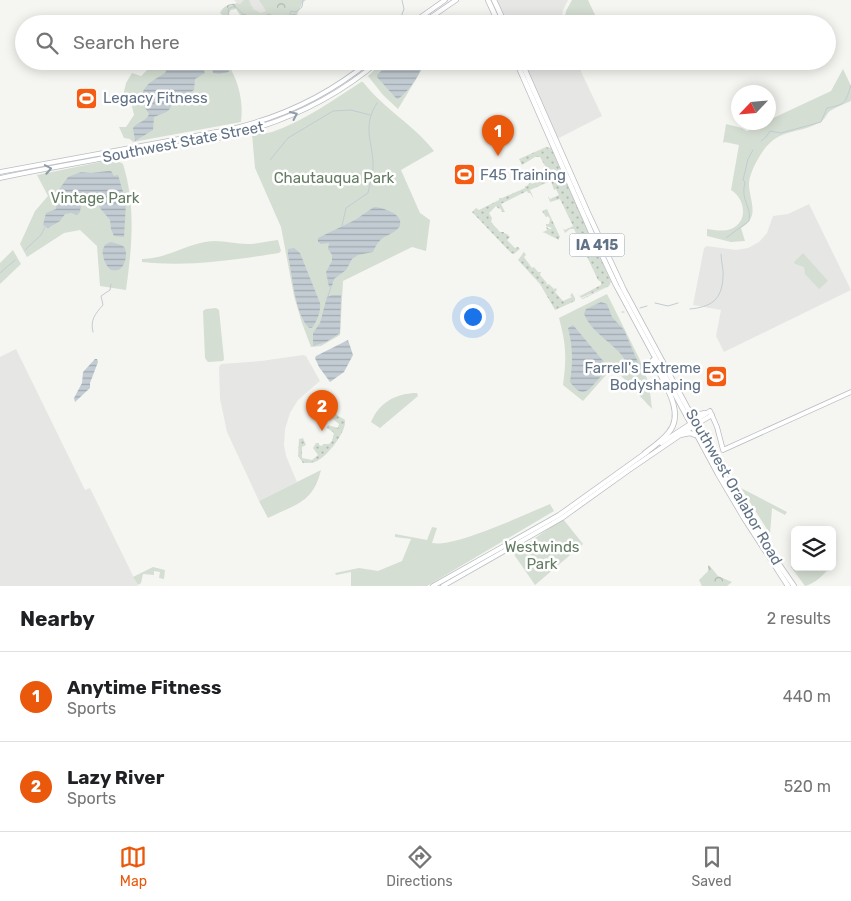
<!DOCTYPE html>
<style>
body{margin:0;font-family:Rubik,sans-serif;background:#f2f2f2;color:#202124}
.controls{position:absolute;right:15px;bottom:15px;display:grid;overflow:hidden;border-radius:8px;box-shadow:0 2px 12px #0003}
.controls button{width:45px;height:45px;display:grid;place-items:center;padding:0;border:0;border-bottom:1px solid #e0e0e0;background:#fff;color:#202124;font:25px sans-serif}
.compass{position:absolute;left:731px;top:85px;width:45px;height:45px;border-radius:50%;background:#fff;box-shadow:0 2px 12px #0003;rotate:244deg}
.you{position:absolute;left:472px;top:316px;width:18px;height:18px;margin:-12px;border:4px solid #fff;border-radius:50%;background:#1a73e8;box-shadow:0 0 0 8px #1a73e833}
.badge{display:grid;place-items:center;width:32px;height:32px;border-radius:50%;background:#ea580c;color:#fff;font-size:16px;font-weight:700}
.pin{position:absolute;translate:-50% -41px;filter:drop-shadow(0 1px 2px #0008)}
.pin::after{content:'';position:absolute;top:26px;width:18px;height:15px;background:inherit;clip-path:polygon(0 0,100% 0,50% 100%)}
.list{margin:0;padding:0;list-style:none}
h2{display:flex;justify-content:space-between;align-items:center;height:65px;margin:0;padding:0 20px;font-size:21px}
h2 small{font-size:16px;font-weight:400;color:#757577}
.list li{display:grid;grid-template-columns:32px 1fr auto;gap:15px;align-items:center;box-sizing:border-box;height:90px;padding:0 20px;border-top:1px solid #e0e0e0}
.list b{display:block;font-size:19px;white-space:nowrap}
.list p{margin:0;font-size:16px;white-space:nowrap;color:#757577}
.list em{font-size:16px;font-style:normal;color:#757577}
.icon{flex:none;width:28px;height:28px;fill:none;stroke:currentColor;stroke-width:2;stroke-linecap:round;stroke-linejoin:round}
.map{position:relative;flex:none;width:851px;height:586px;overflow:hidden}
.search{position:absolute;background:#fff;box-shadow:0 2px 12px #0003;left:15px;right:15px;top:15px;height:55px;display:flex;align-items:center;gap:12px;box-sizing:border-box;padding:0 18px;border-radius:28px;color:#757577;font-size:19px}
.sheet{height:245px;background:#fff}
nav{display:flex;justify-content:space-around;align-items:center;box-sizing:border-box;height:70px;border-top:1px solid #e0e0e0;background:#fff;font-size:14px;color:#757577}
nav a{display:grid;justify-items:center;gap:2px}
nav .on{color:#ea580c}
.map>svg:first-child{display:block}
.built{fill:#e6e7e5}
.grass{fill:url(#grass-dots)}
.forest{fill:url(#forest-crowns)}
.park{fill:#d5ded2}
.water{fill:url(#water-rules)}
.lines{fill:none;stroke-linecap:round;stroke-linejoin:round}
.stream{stroke:#c2ccd2;stroke-width:1}
.secondary-casing{stroke:#b9bdc3;stroke-width:5.5}
.primary-casing{stroke:#babdc1;stroke-width:6}
.secondary{stroke:#fff;stroke-width:4}
.primary{stroke:#fff;stroke-width:4.5}
.oneway{stroke:#909caa}
.labels{text-anchor:middle;stroke-width:5;stroke-linejoin:round;paint-order:stroke}
.shield{fill:#fff;stroke:#909caa;stroke-width:1}
.shield-label{font-size:14px;font-weight:bold;fill:#617286}
.poi-label{font-size:15px;fill:#617286;stroke:#fff;text-anchor:start}
.street-label{font-size:15px;fill:#617286;stroke:#fff}
.park-label{font-size:15px;fill:#647c61;stroke:#fff}
</style>
<div class="map">
<svg width="851" height="586" viewBox="0 0 851 586">
<defs>
<pattern id="grass-dots" width="8" height="8" patternUnits="userSpaceOnUse" patternTransform="scale(1.25)"><rect width="8" height="8" fill="#d5ded2"/><path d="M2 2h.1M6 6h.1" fill="none" stroke="#b0b8b0" stroke-width="1.8" stroke-linecap="round"/></pattern>
<pattern id="forest-crowns" width="20" height="18" patternUnits="userSpaceOnUse" patternTransform="scale(1.25)"><rect width="20" height="18" fill="#d5ded2"/><path d="M2 6a3 3 0 1 1 6 0M12 15a3 3 0 1 1 6 0" fill="none" stroke="#b0b8b0"/></pattern>
<pattern id="water-rules" width="6" height="5" patternUnits="userSpaceOnUse" patternTransform="scale(1.25)"><rect width="6" height="5" fill="#c2ccd2"/><path d="M0 2.5h6" fill="none" stroke="#a1aab0"/></pattern>
</defs>
<rect width="100%" height="100%" fill="#f5f6f1"/>
<g class="built">
<path d="M234,0h69v4l-15,16 -6,4h-26l-21,-18 1,-4z"/>
<path d="M488,0h80l-5,10 -2,14h-62z"/>
<path d="M516,61h60l26,55 -51,26z"/>
<path d="M809,204l42,86 -127,62 -8,-16 5,-26 -28,-5 11,-57 3,-2 29,4 12,-2 11,-6 8,-9 6,-17 15,-2z"/>
<path d="M16,349l69,141 5,-2 48,98h-138v-229z"/>
<path d="M303,355l3,1 14,25 -22,19 -8,13 -5,16 -1,16 2,11 11,26 -38,19 -32,-69 -7,-33 -1,-32 2,-3 40,-3z"/>
</g>
<g class="grass">
<path d="M546,147l5,1 60,134 -2,4 -26,13h-2l25,-12 -25,11 -4,-6 3,4 21,-11v-3l-3,-2 -24,-51h-4l-5,4 -2,-5 2,2 8,-4 -13,-27 -10,3 -2,-6 2,3 9,-4 -3,-6 -2,1 -3,-9 -21,9 4,9 -4,-6h-2l-1,-2 -26,13 4,8h-3l-2,-4 -1,1 -3,-3 -7,7 3,5 -1,4 9,10h4v1l3,1 3,3 -3,3 8,8 3,-1 2,2 -6,5 -3,-1 -39,-41 4,-4 3,2 20,-10v-2h3l23,-10v-2h2l3,-4 2,2 16,-8 1,-3 -9,-16h-5l-13,8 -3,-6z"/>
<path d="M547,209l13,28 -1,1v2l-16,-8 4,-2 -1,-3 4,2 2,-1 -6,-2v-2h3l1,-5 -2,-3 -2,1 -4,-6z"/>
<path d="M524,252l2,3 -2,2 8,11 2,-1 4,5h3l-1,3 7,8 -1,2 3,-1 5,5 2,-1 1,2 -2,2 8,9 9,-4 -2,-1 2,-3 3,5v3l-20,9 -15,-26 -22,-24z"/>
<path d="M320,400l10,3 7,12 8,5c2,12 -19,38 -30,42 -4,1 -8,1 -12,1l-5,-7 1,-17 4,-1 3,7 -4,2v11l10,2 6,-5 -5,-7 3,-5h3v2l3,1 1,-2h6l3,-3 2,-8 -7,-5 1,-3 10,3 1,-4 -6,-5 -3,2 -4,-2 7,-1 -6,-15 -8,-1 -5,9 2,-10z"/>
</g>
<g class="forest">
<path d="M244,0h5l4,9 8,4 5,-2 -7,-11h47l-4,3 -5,12 -8,8 -9,-9 -6,10h-27v-6l-7,-3 -4,-6 -5,1 -5,8 -6,-5c4,-9 12,-10 20,-9z"/>
<path d="M709,565l9,11 14,6 -5,4h-25l-3,-6 9,-9v-5z"/>
</g>
<g class="park">
<path d="M572,0h16l7,15 22,9h-53l2,-13z"/>
<path d="M150,61h75c13,16 19,41 16,61l-108,20 -3,-3 -6,-1 -5,-11h7l8,-12 -3,-13 -8,-6 3,-13 6,-10 9,3 10,-10z"/>
<path d="M384,61h43l-29,48 -15,-14 -15,-19z"/>
<path d="M843,69l8,17v15c-7,3 -15,6 -21,10 -4,3 -5,9 -10,11 -22,13 -40,5 -57,29 -6,9 -13,21 -14,32 0,18 12,33 -8,45l4,13 -14,1 -24,-6v-7c8,1 16,3 24,0 18,-7 14,-31 0,-39l8,-45 -14,-3 -2,1 3,-19 16,4 5,3 17,-8 4,-1 1,-2 62,-29z"/>
<path d="M361,82h2c22,28 50,42 71,69l-33,19 19,43 10,7 -4,31 -14,-4 -69,34 -3,54 -19,11 -10,1 -9,-24 -8,-27 -13,-69 -26,-59 -3,-34c7,-2 13,0 20,-2 32,-11 60,-31 89,-50z"/>
<path d="M115,159l8,5c13,42 9,83 3,126l-26,-4 -3,-40 -17,-16 -16,3 -37,24 -7,-13 15,-33 13,-15 -11,-21z"/>
<path d="M278,240l3,11 -2,2c-46,7 -91,14 -137,9v-3c23,0 41,-13 63,-17 15,-3 28,2 42,2 11,0 21,-3 31,-4z"/>
<path d="M13,250l8,14 -21,20v-21z"/>
<path d="M803,253l25,28 -9,8 -14,-15 -1,-7 -9,-3 -1,-2z"/>
<path d="M607,294l32,64 10,26 3,25 -39,-42 -30,34 -20,-16c4,-27 3,-41 -4,-67z"/>
<path d="M216,308l3,2 5,49 -1,2 -15,1 -3,-4 -2,-47 3,-2z"/>
<path d="M417,393l1,3 -38,32 -9,-6c8,-20 26,-29 46,-29z"/>
<path d="M321,470c-8,33 -25,34 -53,48l-9,-17z"/>
<path d="M741,488l46,24 -2,3 -13,-7 -2,26z"/>
<path d="M550,504l4,7 -127,75h-76v-14l-15,3 -1,-2 24,-5 19,3 24,-10 9,-22 -16,-2v-3l32,6 5,-13 5,1 -5,15c22,5 94,-29 118,-39z"/>
<path d="M563,519l20,25 -48,41 -22,-32z"/>
<path d="M795,560v7h35c-6,8 -16,17 -25,19l-14,-19z"/>
<path d="M153,567l12,3 -1,9 -5,-1 1,-6 -6,-1v4l-11,-1 -2,9 -3,2 -5,-8z"/>
</g>
<g class="water">
<path d="M166,61h43l-7,4 3,8 -10,6 -1,11c-7,6 -14,2 -20,6 -4,17 -5,15 -20,21l-1,13 -18,11 -2,-13c4,-6 14,-7 16,-14 -2,-4 -5,-7 -6,-11 -5,-18 13,-23 23,-31l-2,-8z"/>
<path d="M213,61h10l4,5 2,6 -10,2 -6,-1 -1,-5z"/>
<path d="M391,61h28c0,3 2,6 1,9 -1,7 -16,27 -23,29l-3,-3 -17,-19v-2z"/>
<path d="M108,171h3l3,5 4,-1 8,27 -2,35 -10,-1 -3,-7 -1,-9 -10,-12 -3,-12c-11,-5 -16,7 -17,16l-3,3 -6,-2 -6,1 -5,7 -12,7 -5,-3 3,-12 10,-4 2,-18 10,-14 13,-5 10,1z"/>
<path d="M374,207c6,0 21,5 24,10 3,4 2,5 2,9 -10,13 -18,5 -27,26l-15,3 -6,4 -6,11 -12,9 -2,7 -3,1 -3,-15 6,-11v-6l-4,-6 1,-6 -8,1 -3,-2v-4l37,-18z"/>
<path d="M111,242c3,1 9,2 12,4 6,5 2,20 -3,23 -3,2 -6,1 -9,1 -5,-3 -11,-17 -7,-23 1,-3 4,-4 7,-5z"/>
<path d="M294,248l6,5 20,50c1,9 -3,18 -8,25h-3c-15,-16 -16,-51 -21,-73v-6z"/>
<path d="M332,295h9l-1,38 -14,9 -13,4v-13l7,-10 7,-26z"/>
<path d="M601,302l6,2 5,13 12,13 16,37 -1,2 -7,1c-4,-6 -8,-12 -12,-17 -12,-13 -29,-22 -36,-39l2,-5z"/>
<path d="M573,325l31,37c3,9 -3,14 -9,21 -10,12 -15,12 -25,-1 3,-19 3,-35 -2,-54z"/>
<path d="M348,340l5,15 -9,17 -14,10 -11,-15 -4,-9 1,-2z"/>
<path d="M95,359h2l1,3 -8,21v5l-15,14 -1,-4 8,-15 1,-11z"/>
</g>
<g class="lines">
<g class="stream">
<path d="M401,21v-4l3,-8 -2,-9"/>
<path d="M220,24l9,-7 -1,-8 7,-3 9,9 10,5 2,4"/>
<path d="M282,24l6,-4 3,-9 5,1 6,-5 1,-7"/>
<path d="M761,141l5,-4 4,-6 11,2 40,-11 6,-14c20,-4 18,-5 24,-23"/>
<path d="M270,160l18,-22 45,-27 18,-1 19,5"/>
<path d="M342,226l4,-18 22,-15c2,-10 6,-22 5,-32 -2,-23 -10,-36 4,-58"/>
<path d="M726,238l23,-17c3,-15 -9,-20 -4,-39l-2,-2 5,-21 5,-9"/>
<path d="M25,250l16,-15 4,-8"/>
<path d="M0,273l15,-13"/>
<path d="M328,296l3,-9"/>
<path d="M655,303l13,3 10,-3"/>
<path d="M640,308l7,-2"/>
<path d="M690,309c21,-2 32,-9 33,-32 1,-7 -2,-15 -2,-23"/>
<path d="M622,312h2"/>
<path d="M93,332c-3,-12 2,-18 10,-27l-2,-9 9,-6 1,-6"/>
</g>
<defs>
<g id="secondary">
<path d="M411,24l34,-24"/>
<path d="M421,24l35,-24"/>
<path d="M0,172l222,-41c54,-11 104,-34 148,-70"/>
<path d="M0,178c38,-8 77,-15 116,-22 101,-16 182,-26 263,-95"/>
<path d="M661,443l49,-32 7,16 6,23 128,-58"/>
<path d="M433,586l126,-71 88,-63"/>
<path d="M443,586l119,-68 67,-48 63,-43 20,-12"/>
</g>
<g id="primary">
<path d="M488,0l11,24"/>
<path d="M494,0l11,24"/>
<path d="M516,61l75,171 25,53 102,189 26,44 44,68"/>
<path d="M521,61l67,152 36,77 98,182 39,66 33,48"/>
<path d="M691,411l6,4 8,-2"/>
<path d="M680,435l10,-2 5,2"/>
<path d="M645,453c8,-6 18,-13 24,-21 17,-20 -7,-52 -16,-72"/>
</g>
</defs>
<use href="#secondary" class="secondary-casing"/>
<use href="#primary" class="primary-casing"/>
<use href="#secondary" class="secondary"/>
<use href="#primary" class="primary"/>
</g>
<defs><path id="oneway-chevron" d="M-2-3.5L2.5 0L-2 3.5" fill="none" stroke-width="1.6" stroke-linecap="round" stroke-linejoin="round" transform="scale(1.25)"/></defs>
<g class="oneway">
<use href="#oneway-chevron" transform="translate(294 115) rotate(-24)"/>
<use href="#oneway-chevron" transform="translate(48 169) rotate(-10)"/>
</g>
<defs>
<symbol id="stadium-square" viewBox="-11 -11 22 22"><rect x="-9" y="-9" width="18" height="18" rx="4" fill="#f45b13" stroke="#fff"/><path d="M0-5a6.5 5 0 1 0 0 10a6.5 5 0 1 0 0-10ZM-3.5-1.8h7v3.6h-7Z" fill="#fff"/></symbol>
</defs>
<g fill-rule="evenodd">
<use href="#stadium-square" x="74" y="86" width="25" height="25"/>
<use href="#stadium-square" x="452" y="162" width="25" height="25"/>
<use href="#stadium-square" x="704" y="364" width="25" height="25"/>
</g>
<g class="labels">
<rect class="shield" x="569.5" y="233.5" width="55" height="23" rx="4"/>
<g class="shield-label">
<text x="597" y="250">IA 415</text>
</g>
<g class="poi-label">
<text x="103" y="103">Legacy Fitness</text>
<text x="480" y="180">F45 Training</text>
<text x="701" y="373" text-anchor="end">Farrell's Extreme<tspan x="701" dy="17">Bodyshaping</tspan></text>
</g>
<g class="street-label">
<text transform="translate(183 142) rotate(-11)" y="5">Southwest State Street</text>
<text transform="translate(734 487) rotate(60)" y="5">Southwest Oralabor Road</text>
</g>
<g class="park-label">
<text x="334" y="183">Chautauqua Park</text>
<text x="95" y="203">Vintage Park</text>
<text x="542" y="552">Westwinds<tspan x="542" dy="17">Park</tspan></text>
</g>
</g>
</svg>
<div class="controls">
<button><svg class="icon" aria-label="layers" viewBox="0 0 24 24"><path d="M12 4l9 5-9 5-9-5zM3 14l9 5 9-5"/></svg></button>
</div>
<svg class="compass" viewBox="-18 -18 36 36"><path d="M0-13l5 13h-10z" fill="#e53935"/><path d="M0 13l5-13h-10z" fill="#757577"/></svg>
<div class="you"></div>
<div class="pin badge" style="left:498px;top:156px">1</div>
<div class="pin badge" style="left:322px;top:431px">2</div>
<div class="search"><svg class="icon" aria-label="search" viewBox="0 0 24 24"><circle cx="10" cy="10" r="6"/><path d="M15 15l6 6"/></svg>Search here</div>
</div>
<section class="sheet">
<h2>Nearby<small>2 results</small></h2>
<ul class="list">
<li><span class="badge">1</span><div><b>Anytime Fitness</b><p>Sports</p></div><em>440 m</em></li>
<li><span class="badge">2</span><div><b>Lazy River</b><p>Sports</p></div><em>520 m</em></li>
</ul>
</section>
<nav>
<a class="on"><svg class="icon" aria-label="map" viewBox="0 0 24 24"><path d="M3 6l6-2 6 2 6-2v14l-6 2-6-2-6 2zM9 4v14M15 6v14"/></svg>Map</a>
<a><svg class="icon" aria-label="directions" viewBox="0 0 24 24"><path d="M12 3l9 9-9 9-9-9zM9 14v-3h6M13 9l2 2-2 2"/></svg>Directions</a>
<a><svg class="icon" aria-label="saved" viewBox="0 0 24 24"><path d="M7 4h10v16l-5-4-5 4z"/></svg>Saved</a>
</nav>
